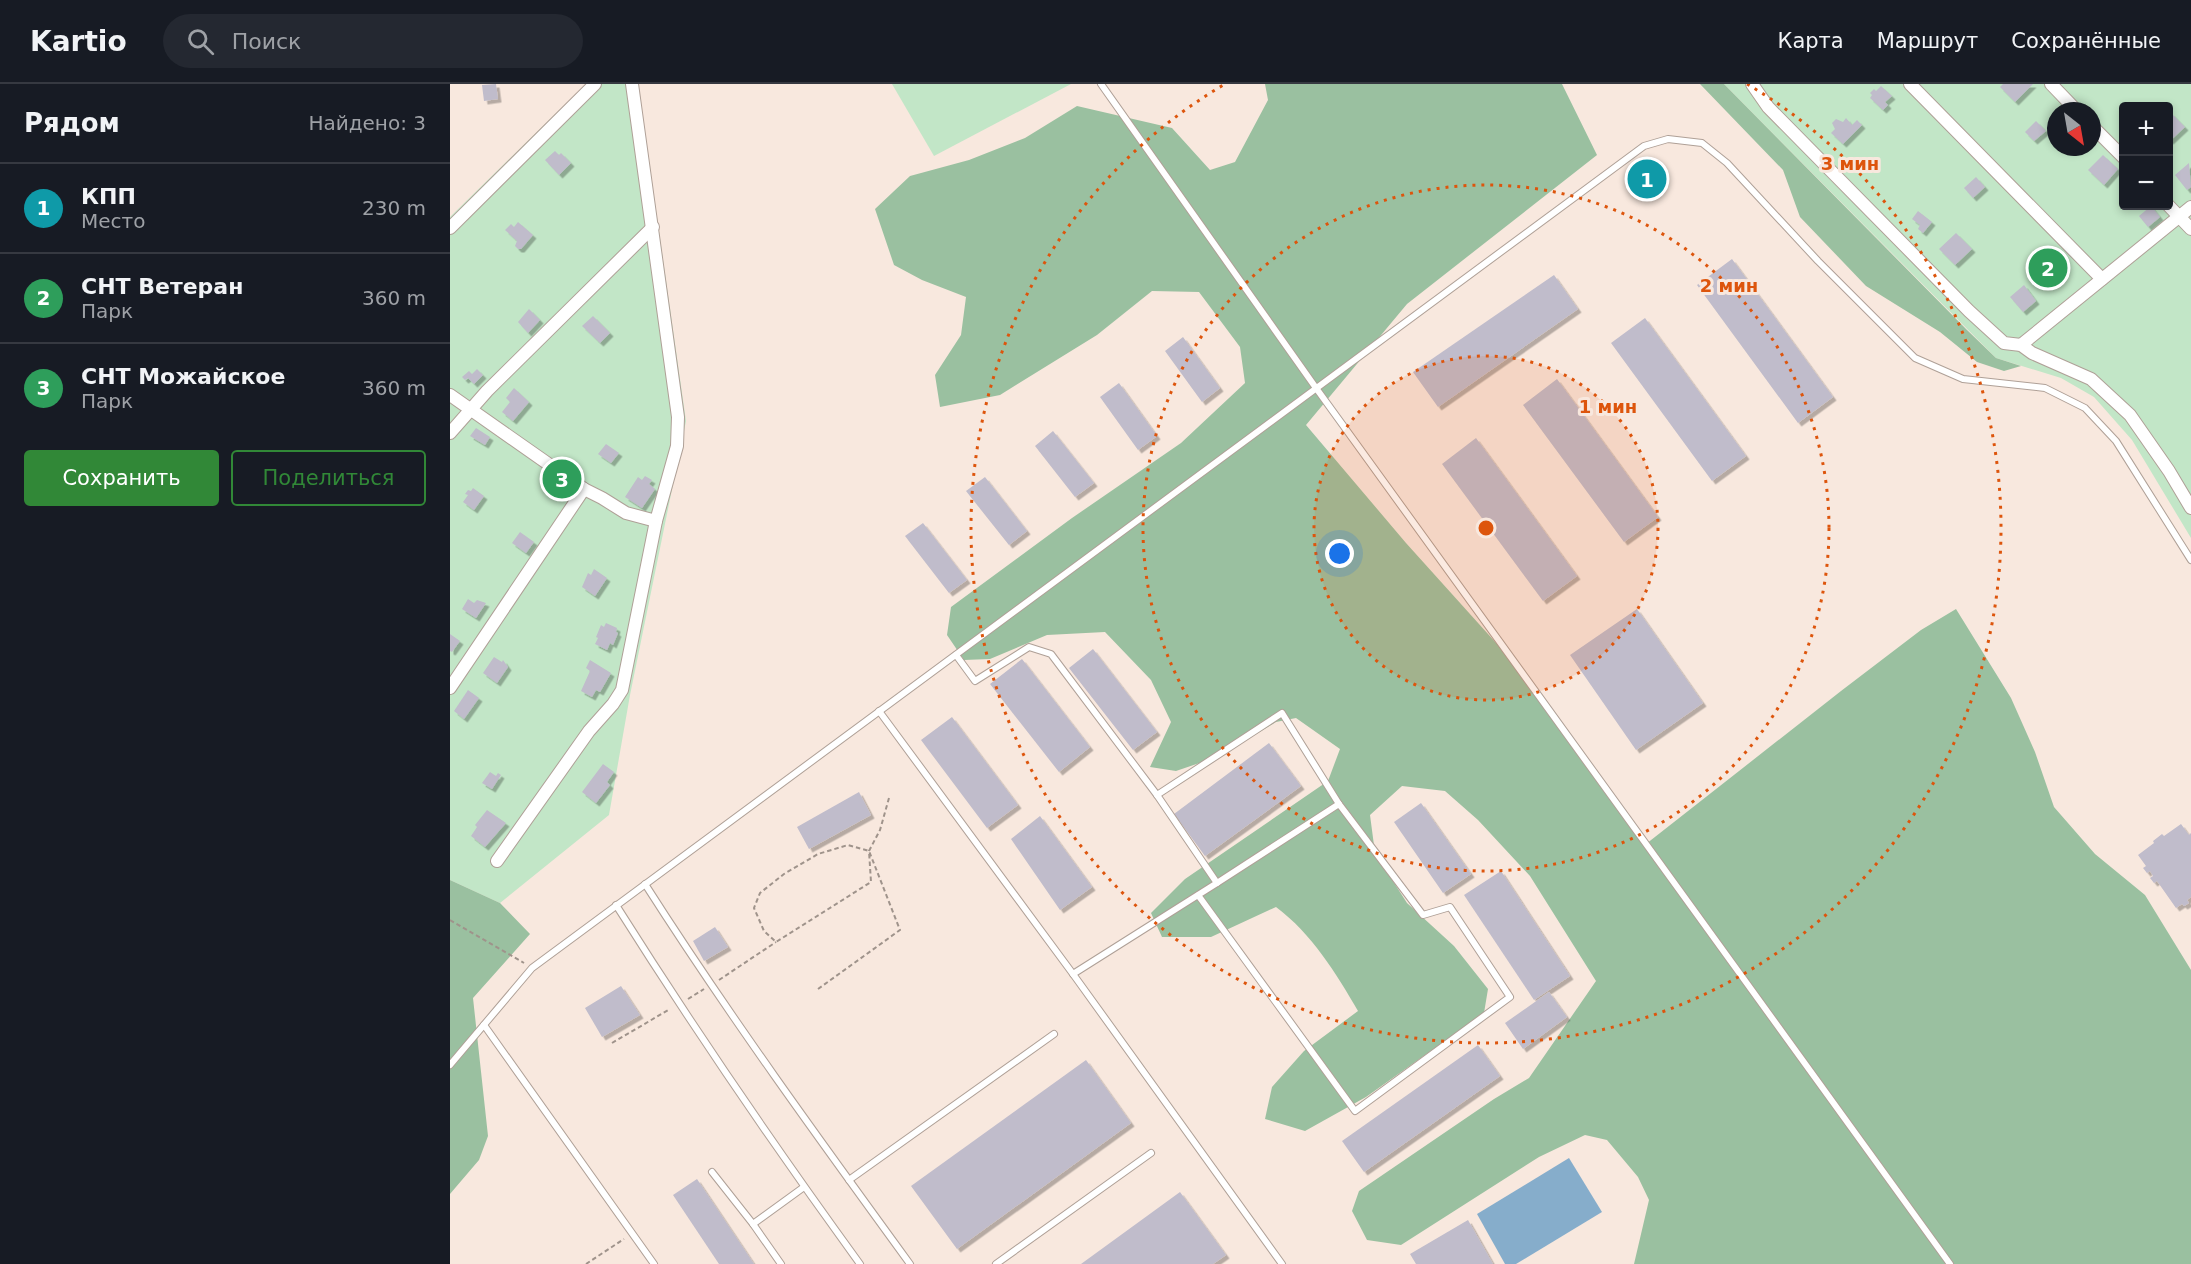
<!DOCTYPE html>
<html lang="ru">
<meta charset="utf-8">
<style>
body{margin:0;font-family:"DejaVu Sans",sans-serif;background:#242831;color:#f1f3f6}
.controls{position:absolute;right:18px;top:18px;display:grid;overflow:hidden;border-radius:6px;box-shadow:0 3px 9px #0003}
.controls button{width:54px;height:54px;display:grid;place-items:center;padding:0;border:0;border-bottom:2px solid #363941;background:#171b24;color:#f1f3f6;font:30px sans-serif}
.compass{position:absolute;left:1597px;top:18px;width:54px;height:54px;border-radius:50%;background:#171b24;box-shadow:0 3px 9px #0003;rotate:149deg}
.you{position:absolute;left:890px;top:470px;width:21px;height:21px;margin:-15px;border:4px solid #fff;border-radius:50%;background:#1a73e8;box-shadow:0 0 0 9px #1a73e833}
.badge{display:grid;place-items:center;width:39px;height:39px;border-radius:50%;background:#318837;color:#fff;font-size:20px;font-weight:700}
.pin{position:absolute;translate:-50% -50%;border:3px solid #fff;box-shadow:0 2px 6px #0006}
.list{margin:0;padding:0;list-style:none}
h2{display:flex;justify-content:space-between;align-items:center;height:78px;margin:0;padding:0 24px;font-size:26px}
h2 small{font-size:20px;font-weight:400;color:#9ea1a6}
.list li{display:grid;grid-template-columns:39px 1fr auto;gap:18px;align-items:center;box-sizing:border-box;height:90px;padding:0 24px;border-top:2px solid #363941}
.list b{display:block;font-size:22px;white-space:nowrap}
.list p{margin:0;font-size:20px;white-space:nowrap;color:#9ea1a6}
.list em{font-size:20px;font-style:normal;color:#9ea1a6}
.actions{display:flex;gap:12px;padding:18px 24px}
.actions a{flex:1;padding:14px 0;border:2px solid #318837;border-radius:6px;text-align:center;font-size:21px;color:#318837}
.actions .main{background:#318837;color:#fff}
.icon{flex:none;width:33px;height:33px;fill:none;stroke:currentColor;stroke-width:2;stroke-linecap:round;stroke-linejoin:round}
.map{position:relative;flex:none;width:1741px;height:1180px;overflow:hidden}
header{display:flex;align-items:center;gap:36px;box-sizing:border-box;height:84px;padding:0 30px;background:#171b24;border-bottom:2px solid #363941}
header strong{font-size:28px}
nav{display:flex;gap:33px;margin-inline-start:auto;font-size:21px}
.search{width:420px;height:54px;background:#242831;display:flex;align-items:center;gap:15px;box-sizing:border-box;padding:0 21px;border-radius:33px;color:#9ea1a6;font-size:22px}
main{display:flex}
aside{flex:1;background:#171b24}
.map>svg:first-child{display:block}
.green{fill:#c2e6c7;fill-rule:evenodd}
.forest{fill:#9ac0a0}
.water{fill:#86adcb}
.building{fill:#c0bccb;filter:url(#shadow)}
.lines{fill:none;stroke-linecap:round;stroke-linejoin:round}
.lane-casing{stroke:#afa097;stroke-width:8}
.street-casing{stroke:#afa097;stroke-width:14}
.path{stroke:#9f938b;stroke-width:2;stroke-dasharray:4.5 3;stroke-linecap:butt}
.lane{stroke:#fff;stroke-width:6}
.street{stroke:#fff;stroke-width:12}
.ring{fill:none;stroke:#dd550c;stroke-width:3;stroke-dasharray:3 6}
.centre{fill:#dd550c;stroke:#f8e8de;stroke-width:3}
.ring-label{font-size:18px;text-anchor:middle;font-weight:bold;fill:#dd550c;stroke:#f8e8de;stroke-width:6;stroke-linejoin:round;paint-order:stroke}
</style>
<header>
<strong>Kartio</strong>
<div class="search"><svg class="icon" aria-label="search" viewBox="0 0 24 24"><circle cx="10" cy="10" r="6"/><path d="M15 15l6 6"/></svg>Поиск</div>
<nav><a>Карта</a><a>Маршрут</a><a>Сохранённые</a></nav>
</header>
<main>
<aside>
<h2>Рядом<small>Найдено: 3</small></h2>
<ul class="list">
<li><span class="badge" style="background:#0f9aa8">1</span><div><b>КПП</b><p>Место</p></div><em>230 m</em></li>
<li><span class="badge" style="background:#2e9e5b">2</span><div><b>СНТ Ветеран</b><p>Парк</p></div><em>360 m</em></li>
<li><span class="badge" style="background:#2e9e5b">3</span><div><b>СНТ Можайское</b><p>Парк</p></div><em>360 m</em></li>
</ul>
<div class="actions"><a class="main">Сохранить</a><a>Поделиться</a></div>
</aside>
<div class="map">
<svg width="1741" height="1180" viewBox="0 0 1741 1180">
<defs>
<filter id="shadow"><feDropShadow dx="3.5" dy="3.5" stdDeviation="0" flood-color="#0004"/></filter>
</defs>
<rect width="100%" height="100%" fill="#f8e8de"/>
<g class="green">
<path d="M136,0h52l48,337 -56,274 -21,120 -109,88 -50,-23v-663z"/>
<path d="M442,0h179l-137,72z"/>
<path d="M1274,0h467v454l-59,-98 -38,-43 -33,-19 -65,-20zM1674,22h44v100h-44zM1606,27h36v36h-36z"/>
</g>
<g class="forest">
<path d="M815,0h297l35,71 -190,149 -101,121 100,118 91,101 149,200 195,-153 80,-61 35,-21 55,89 24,54 19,55 41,47 50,41 46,75v294h-557l15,-64 -11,-23 -31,-37 -22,-5 -46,22 -138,88 -34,-5 -15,-29 7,-20 135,-92 35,-21 67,-97 -66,-105 -52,-56 -33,-29 -43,-5 -32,29 5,38 32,50 47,43 34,43 -4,24 -118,84 -61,34 -40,-12 7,-32 32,-36 54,-40c-22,-38 -46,-77 -82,-104l-65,30h-49l-11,-24 34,-34 143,-98 12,-32 -44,-31 -20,4 -56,34 -44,15 -26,-4 21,-45 -20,-42 -46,-48 -58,3 -57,24 -26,1 -17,-25 4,-28 121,-89 109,-75 64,-60 -5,-36 -41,-55 -47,-1 -55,44 -97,60 -60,12 -5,-32 26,-40 5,-38 -44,-17 -28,-15 -19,-56 35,-33 59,-16 56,-22 52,-32 95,22 38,42 25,-8 33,-62z"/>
<path d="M1250,0h24l243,246 29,28 25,8 -17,5 -27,-9 -37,-30 -74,-46 -66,-69 -17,-47z"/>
<path d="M0,796l50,23 30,31 -57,64 15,138 -9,24 -29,34z"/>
</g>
<path class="water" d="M1119,1074l33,54 -86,52h-11l-28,-50z"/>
<g class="building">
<path d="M46,0l2,15 -14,2 -2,-16z"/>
<path d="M1553,0h30l-18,18 -15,-15z"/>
<path d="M1431,2l11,10 -7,6 3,3 -5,5 -13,-12 2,-3 -2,-2 4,-4 2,2z"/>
<path d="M1721,29l14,14 -15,14 -2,-2v-24z"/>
<path d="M1396,34l6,7 5,-5 5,5 -19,19 -12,-11 4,-4 -3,-6 4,-4 7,3z"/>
<path d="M1586,37l10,10 -12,10 -9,-9z"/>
<path d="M105,67l4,4 2,-2 10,10 -12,12 -14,-15z"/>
<path d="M1653,71l15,14 -14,16 -16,-15z"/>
<path d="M1739,79l2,24 -4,3 -12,-15z"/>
<path d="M1196,82l13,19 -11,8 -14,-19z"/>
<path d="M1526,93l9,10 -12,11 -9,-10z"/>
<path d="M1701,122l9,11 -12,10 -9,-11z"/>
<path d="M1468,127l14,11 -9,11 -5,-4 2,-4 -8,-6z"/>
<path d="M68,138l15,13 -12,14h-3l-3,-3 2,-5 -12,-11 6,-6 3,3z"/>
<path d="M1506,149l16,16 -17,16 -16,-16z"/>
<path d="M1282,175l101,138 -35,26 -101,-138z"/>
<path d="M1104,191l24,34 -140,98 -25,-35z"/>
<path d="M1574,201l12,16 -13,11 -13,-15z"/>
<path d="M79,225l11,11 -12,13 -10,-11z"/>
<path d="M143,232l17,17 -10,10 -18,-17z"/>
<path d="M1195,234l101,138 -34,25 -101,-138z"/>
<path d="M733,253l37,51 -18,14 -37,-51z"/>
<path d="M27,285l6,6 -9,9 -6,-6 -3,2 -3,-3 7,-6 3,3z"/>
<path d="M1107,295l101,138 -34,25 -101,-137z"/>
<path d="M669,299l38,53 -19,14 -38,-53z"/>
<path d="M64,304l15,14 -16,19 -11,-9 8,-10 -4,-4z"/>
<path d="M26,344l14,9 -5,8 -15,-9z"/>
<path d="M603,347l41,52 -19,14 -40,-51z"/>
<path d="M1026,354l101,138 -34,25 -101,-137z"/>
<path d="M156,360l13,9 -8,10 -13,-9z"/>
<path d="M195,392l7,4 -3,4 6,5 -13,19 -17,-11 13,-20 4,3z"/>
<path d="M535,393l42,54 -18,14 -43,-54z"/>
<path d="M23,404l11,8 -10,14 -11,-8 5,-7 -3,-1 3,-4 3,1z"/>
<path d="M473,439l44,57 -18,13 -44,-57z"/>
<path d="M70,448l14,10 -8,11 -14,-10z"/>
<path d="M144,485l13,9 -12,18 -13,-9 6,-14 3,2z"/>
<path d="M18,515l6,4 3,-3 9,3 -10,15 -14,-9z"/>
<path d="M1187,525l66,94 -67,47 -66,-95z"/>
<path d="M156,539l11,5 -1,4 2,1 -5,12 -3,-2 -3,7 -12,-6 3,-6 -2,-1 5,-12 3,2z"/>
<path d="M0,550l10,7 -8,11 -2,-1z"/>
<path d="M643,565l64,83 -24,18 -64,-82z"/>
<path d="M44,573l8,5 1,-2 5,7 -11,16 -14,-10z"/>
<path d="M572,575l68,88 -31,25 -69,-88z"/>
<path d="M140,576l21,13 -11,19 -4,-2 -4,7 -11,-6 9,-20 -4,-3z"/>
<path d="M18,606l11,8 -15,21 -10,-8z"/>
<path d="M502,633l66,88 -31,23 -66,-88z"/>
<path d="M819,659l32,43 -96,70 -31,-42z"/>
<path d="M153,680l11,8 -7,10 3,3 -14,18 -14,-11z"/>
<path d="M40,688l6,4 2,-3 3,2 -9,14 -10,-6z"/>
<path d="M409,708l12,23 -62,34 -12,-22z"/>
<path d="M971,719l50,71 -28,19 -49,-71z"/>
<path d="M37,726l19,13 -21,24 -14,-11 6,-9 -2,-2z"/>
<path d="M590,732l52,71 -32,23 -49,-71z"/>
<path d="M1731,740l8,11 2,-2v64l-4,3 2,3 -5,3 -2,-2 -6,4 -19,-27 -3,2 -4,-5 3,-2 -3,-5 -3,2 -4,-5 3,-2 -8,-11 16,-12 -1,-2 9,-7 2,2z"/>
<path d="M1051,787l69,105 -36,24 -70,-105z"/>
<path d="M265,843l13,20 -24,14 -11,-20z"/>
<path d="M171,902l19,29 -38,22 -17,-29z"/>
<path d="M1099,908l18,25 -44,32 -18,-26z"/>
<path d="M1028,961l22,31 -136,96 -22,-31z"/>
<path d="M636,976l45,63 -174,126 -46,-63z"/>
<path d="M247,1095l57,85h-35l-46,-69z"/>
<path d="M730,1108l46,63 -13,9h-132z"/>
<path d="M1018,1136l25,44h-77l-6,-10z"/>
</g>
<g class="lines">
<defs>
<g id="lane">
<path d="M651,0l215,304 634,876"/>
<path d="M506,571l19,26 54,-34 22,7 106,141 60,88"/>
<path d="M429,627l194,263 209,290"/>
<path d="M707,711l125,-82 57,91"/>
<path d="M195,800c83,130 174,255 265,380"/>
<path d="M166,821c77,122 159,242 244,359"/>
<path d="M623,890l125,-79 19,-12 122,-79 84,111 27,-8 60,90 -155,114 -157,-216"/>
<path d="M34,941l170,239"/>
<path d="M0,981l82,-97 1112,-822 24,-7 34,4 25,20 91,98 97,97 48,21 82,9 40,20 31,33 75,119"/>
<path d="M262,1088l41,52 28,40"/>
<path d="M399,1096l205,-146"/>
<path d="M303,1140l51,-37"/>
<path d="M546,1180l155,-111"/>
</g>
<g id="street">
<path d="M1302,0l16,23 201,204 35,32 17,2 11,8 59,26 39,36 39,56 22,37"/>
<path d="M1460,0l192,195"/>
<path d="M1601,0l26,27"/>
<path d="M1642,42l32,32"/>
<path d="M1718,121l23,24"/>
<path d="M0,144l145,-144"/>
<path d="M1571,261l170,-138"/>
<path d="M0,311l134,94 18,9 24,15 30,8"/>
<path d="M0,349l37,-42 166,-164"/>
<path d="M0,604l134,-199"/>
<path d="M47,777l92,-130 24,-27 9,-14 34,-169 21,-75 1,-29 -46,-333"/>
</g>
</defs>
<use href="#lane" class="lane-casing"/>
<use href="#street" class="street-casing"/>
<g class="path">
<path d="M0,836l74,43"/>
<path d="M269,896l57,-38"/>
<path d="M368,905l82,-59 -31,-79 -21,-6 -30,9 -34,20 -24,19 -6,15 10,23 12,11 95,-60 -2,-31 11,-21 9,-32"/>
<path d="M238,915l16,-10"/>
<path d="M162,959l58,-34"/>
<path d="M136,1180l38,-25"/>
</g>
<use href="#lane" class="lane"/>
<use href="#street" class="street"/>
</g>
<circle cx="1036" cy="444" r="172" fill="#dd550c" fill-opacity=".12"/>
<g class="ring">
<circle cx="1036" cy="444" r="172"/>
<circle cx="1036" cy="444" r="343"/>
<path d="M1297 0A515 515 0 1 1 775 0"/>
</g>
<circle cx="1036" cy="444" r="9" class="centre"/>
<g class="ring-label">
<text x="1400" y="86">3 мин</text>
<text x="1279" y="208">2 мин</text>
<text x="1158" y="329">1 мин</text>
</g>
</svg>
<div class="controls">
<button>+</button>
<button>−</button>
</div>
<svg class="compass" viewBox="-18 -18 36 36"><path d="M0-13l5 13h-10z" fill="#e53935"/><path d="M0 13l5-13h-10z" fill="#9ea1a6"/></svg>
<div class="you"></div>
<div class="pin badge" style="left:1197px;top:95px;background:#0f9aa8">1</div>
<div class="pin badge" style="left:1598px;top:184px;background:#2e9e5b">2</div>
<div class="pin badge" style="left:112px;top:395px;background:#2e9e5b">3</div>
</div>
</main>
